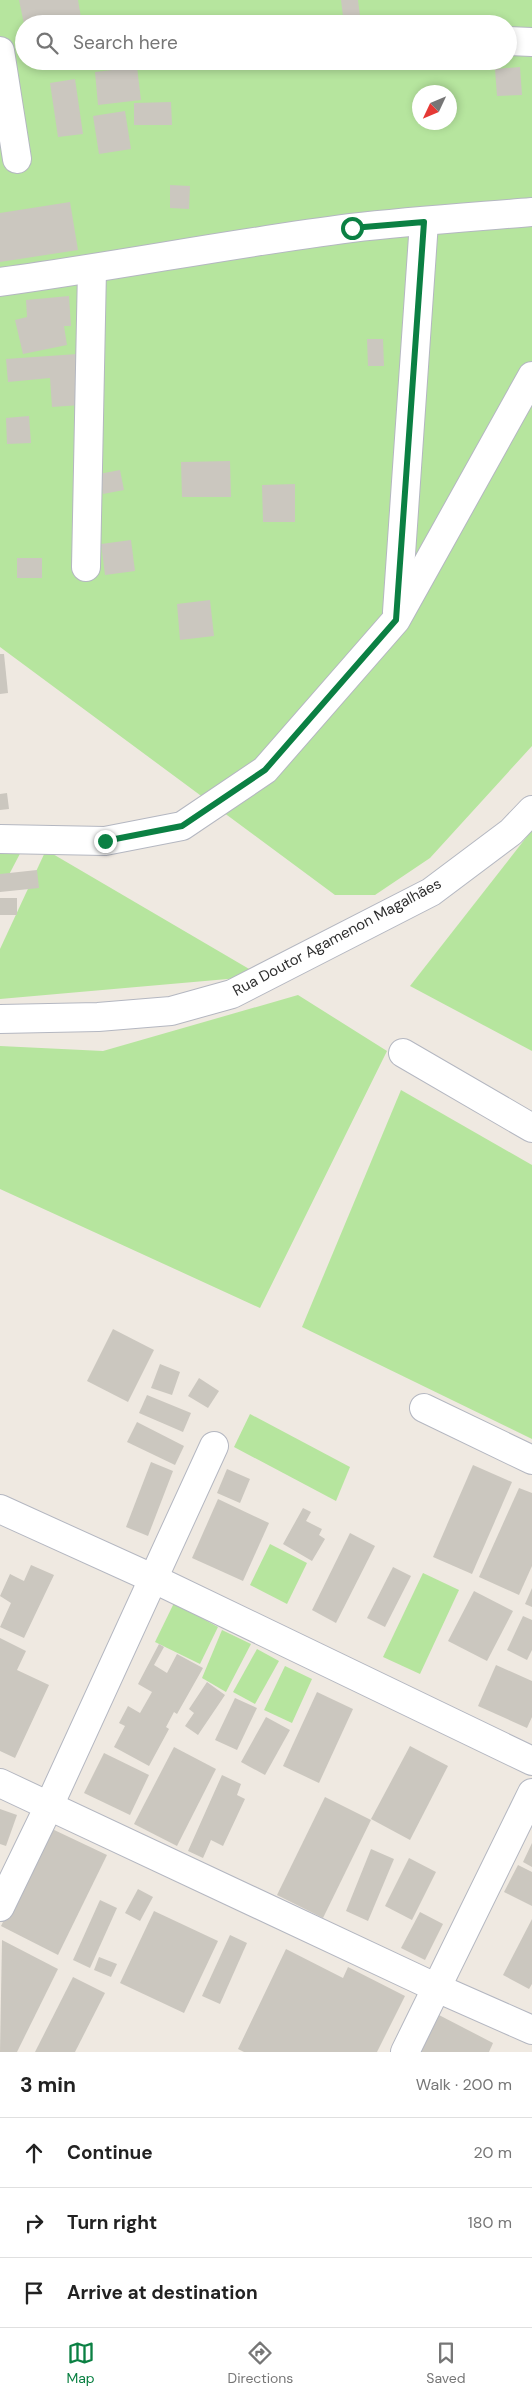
<!DOCTYPE html>
<meta charset="utf-8">
<style>
body{margin:0;font-family:"DM Sans",sans-serif;background:#f2f2f2;color:#222}
.compass{position:absolute;left:412px;top:85px;width:45px;height:45px;border-radius:50%;background:#fff;box-shadow:0 2px 8px #0003;rotate:226deg}
.stop{position:absolute;width:15px;height:15px;margin:-11px;border:4px solid #0b8043;border-radius:50%;background:#fff}
.stop.end{background:#0b8043;border-color:#fff;box-shadow:0 1px 5px #0008}
.list{margin:0;padding:0;list-style:none}
h2{display:flex;justify-content:space-between;align-items:center;height:65px;margin:0;padding:0 20px;font-size:21px}
h2 small{font-size:16px;font-weight:400;color:#767676}
.list li{display:grid;grid-template-columns:32px 1fr auto;gap:15px;align-items:center;box-sizing:border-box;height:70px;padding:0 20px;border-top:1px solid #e0e0e0}
.list b{display:block;font-size:19px;white-space:nowrap}
.list em{font-size:16px;font-style:normal;color:#767676}
.icon{flex:none;width:28px;height:28px;fill:none;stroke:currentColor;stroke-width:2;stroke-linecap:round;stroke-linejoin:round}
.map{position:relative;flex:none;width:532px;height:2052px;overflow:hidden}
.search{position:absolute;background:#fff;box-shadow:0 2px 8px #0003;left:15px;right:15px;top:15px;height:55px;display:flex;align-items:center;gap:12px;box-sizing:border-box;padding:0 18px;border-radius:28px;color:#767676;font-size:19px}
.sheet{height:275px;background:#fff}
nav{display:flex;justify-content:space-around;align-items:center;box-sizing:border-box;height:70px;border-top:1px solid #e0e0e0;background:#fff;font-size:14px;color:#767676}
nav a{display:grid;justify-items:center;gap:2px}
nav .on{color:#0b8043}
.map>svg:first-child{display:block}
.green{fill:#b6e59e;fill-rule:evenodd}
.building{fill:#cbc7bf}
.lines{fill:none;stroke-linecap:round;stroke-linejoin:round}
.minor-casing{stroke:#b4b7c1;stroke-width:30}
.minor{stroke:#fff;stroke-width:28}
.route{stroke:#0b8043;stroke-width:6}
.labels{text-anchor:middle;stroke-width:4;stroke-linejoin:round;paint-order:stroke}
.street-label{font-size:15px;fill:#2e2e2e;stroke:#fff}
</style>
<div class="map">
<svg width="532" height="2052" viewBox="0 0 532 2052">
<rect width="100%" height="100%" fill="#efe9e1"/>
<g class="green">
<path d="M0,0h532v746l-102,112 -55,37h-40l-335,-248zM24,24h484v37h-484zM420,92h30v30h-30z"/>
<path d="M0,825l26,17 -26,50z"/>
<path d="M532,830v221l-122,-65z"/>
<path d="M46,850l215,126 -261,23v-50z"/>
<path d="M298,995l89,56 -127,257 -260,-119v-143l103,5z"/>
<path d="M401,1090l131,75v274l-230,-112z"/>
<path d="M250,1414l100,53 -14,34 -102,-54z"/>
<path d="M270,1544l37,19 -20,41 -37,-19z"/>
<path d="M423,1573l36,17 -39,84 -37,-17z"/>
<path d="M174,1603l44,24 -18,37 -45,-22z"/>
<path d="M222,1630l29,14 -25,48 -24,-14z"/>
<path d="M257,1649l22,12 -24,43 -22,-12z"/>
<path d="M285,1666l27,13 -20,44 -28,-13z"/>
</g>
<g class="building">
<path d="M19,0h59l4,23 -58,1z"/>
<path d="M341,0h17l3,24h-17z"/>
<path d="M137,67l4,33 -43,5 -3,-33z"/>
<path d="M520,67l2,28 -25,1 -2,-27z"/>
<path d="M75,79l8,55 -25,3 -8,-54z"/>
<path d="M171,102l1,23h-38v-22z"/>
<path d="M125,111l6,38 -32,5 -6,-38z"/>
<path d="M170,185l20,1 -1,23 -19,-1z"/>
<path d="M70,202l8,48 -78,12v-49z"/>
<path d="M69,296l2,30h-7l3,19 -44,9 -8,-34 12,-3 -1,-17z"/>
<path d="M367,339h16l1,27h-16z"/>
<path d="M77,354l4,51 -29,2 -2,-29 -42,4 -2,-23z"/>
<path d="M29,416l2,27 -24,1 -1,-26z"/>
<path d="M230,461l1,36h-49l-1,-35z"/>
<path d="M120,470l4,20 -21,4 -4,-20z"/>
<path d="M295,484v38h-32l-1,-37z"/>
<path d="M131,540l4,31 -30,4 -4,-31z"/>
<rect x="17" y="558" width="25" height="20"/>
<path d="M210,600l4,36 -34,4 -3,-36z"/>
<path d="M0,654h4l4,39 -8,1z"/>
<path d="M7,793l2,16 -9,1v-16z"/>
<path d="M37,870l2,18 -39,4v-18z"/>
<rect x="0" y="898" width="17" height="17"/>
<path d="M113,1329l41,21 -26,52 -41,-21z"/>
<path d="M160,1364l20,8 -8,23 -21,-7z"/>
<path d="M199,1378l20,13 -11,17 -20,-12z"/>
<path d="M147,1395l44,18 -8,19 -44,-19z"/>
<path d="M137,1422l47,24 -9,19 -48,-23z"/>
<path d="M151,1462l22,9 -25,65 -22,-9z"/>
<path d="M473,1465l39,17 -40,92 -39,-17z"/>
<path d="M227,1469l23,10 -10,24 -23,-10z"/>
<path d="M519,1488l13,5v73l-13,29 -40,-18z"/>
<path d="M218,1499l51,24 -26,58 -51,-23z"/>
<path d="M303,1508l8,4 -5,9 16,8 -3,6 6,4 -13,22 -29,-17z"/>
<path d="M350,1533l25,13 -39,77 -24,-13z"/>
<path d="M31,1565l23,10 -30,63 -24,-11 11,-24 -11,-7 10,-22 14,7z"/>
<path d="M393,1567l18,9 -26,51 -18,-9z"/>
<path d="M532,1588v19l-7,-3z"/>
<path d="M474,1591l39,20 -26,50 -39,-20z"/>
<path d="M523,1616l9,4v30l-5,10 -20,-10z"/>
<path d="M0,1638l26,13 -9,19 32,15 -34,73 -15,-7z"/>
<path d="M159,1644l5,3 -10,18 13,8 10,-19 26,14 -26,46 -3,-2 -8,15 3,2 -20,37 -35,-19 11,-21 -6,-3 9,-17 12,7 12,-21 -14,-8z"/>
<path d="M496,1665l36,16v36l-5,11 -49,-22z"/>
<path d="M207,1682l18,13 -27,40 -13,-9 9,-13 -5,-4z"/>
<path d="M317,1692l36,17 -34,74 -36,-17z"/>
<path d="M235,1698l22,10 -20,42 -22,-10z"/>
<path d="M266,1717l24,13 -25,45 -24,-13z"/>
<path d="M410,1746l38,20 -38,74 -39,-21z"/>
<path d="M174,1747l42,22 -39,77 -43,-22z"/>
<path d="M104,1753l45,22 -19,40 -46,-22z"/>
<path d="M222,1775l19,9 -4,11 8,4 -22,47 -12,-6 -8,18 -15,-7z"/>
<path d="M325,1797l46,23 -48,98 -46,-23z"/>
<path d="M0,1809l17,6 -11,31 -6,-2z"/>
<path d="M50,1828l57,27 -49,100 -57,-29z"/>
<path d="M532,1843v24l-9,-5z"/>
<path d="M371,1849l23,10 -26,62 -22,-10z"/>
<path d="M409,1858l27,14 -24,48 -27,-14z"/>
<path d="M518,1865l14,7v34l-28,-14z"/>
<path d="M138,1889l15,8 -13,24 -15,-8z"/>
<path d="M100,1900l17,8 -27,60 -17,-8z"/>
<path d="M154,1911l64,30 -34,72 -64,-30z"/>
<path d="M420,1912l23,12 -18,36 -24,-12z"/>
<path d="M532,1919v65l-3,5 -26,-14z"/>
<path d="M230,1935l17,8 -27,61 -18,-8z"/>
<path d="M2,1940l56,29 -41,83h-17z"/>
<path d="M286,1949l57,29 5,-11 57,29 -28,56h-133l-6,-3z"/>
<path d="M99,1957l18,7 -6,13 -17,-7z"/>
<path d="M73,1977l32,16 -30,59h-40z"/>
<path d="M437,2014l56,29 -4,9h-71z"/>
</g>
<g class="lines">
<defs>
<g id="minor">
<path d="M508,41l24,1"/>
<path d="M0,51l17,108"/>
<path d="M0,282c117,-16 234,-39 351,-54 60,-7 121,-11 181,-16"/>
<path d="M86,567l6,-298"/>
<path d="M397,612l27,-390"/>
<path d="M0,839l105,2 77,-15 83,-56 131,-150 136,-244"/>
<path d="M0,1019l98,-2 73,-6 61,-17 199,-102 80,-60 21,-22"/>
<path d="M403,1053l129,75"/>
<path d="M424,1408l108,52"/>
<path d="M0,1509l152,69 380,183"/>
<path d="M0,1783l437,205 95,42"/>
<path d="M0,1907l49,-101 165,-360"/>
<path d="M405,2052l127,-259"/>
</g>
</defs>
<use href="#minor" class="minor-casing"/>
<use href="#minor" class="minor"/>
</g>
<g class="lines">
<path class="route" d="M105,841l77,-15 83,-56 131,-150 28,-398 -72,6"/>
</g>
<g class="labels">
<g class="street-label">
<text transform="translate(337 937) rotate(-28)" y="5">Rua Doutor Agamenon Magalhães</text>
</g>
</g>
</svg>
<svg class="compass" viewBox="-18 -18 36 36"><path d="M0-13l5 13h-10z" fill="#e53935"/><path d="M0 13l5-13h-10z" fill="#767676"/></svg>
<div class="stop" style="left:352px;top:228px"></div>
<div class="stop end" style="left:105px;top:841px"></div>
<div class="search"><svg class="icon" aria-label="search" viewBox="0 0 24 24"><circle cx="10" cy="10" r="6"/><path d="M15 15l6 6"/></svg>Search here</div>
</div>
<section class="sheet">
<h2>3 min<small>Walk · 200 m</small></h2>
<ul class="list">
<li><svg class="icon" aria-label="ahead" viewBox="0 0 24 24"><path d="M12 20V5M6 11l6-6 6 6"/></svg><div><b>Continue</b></div><em>20 m</em></li>
<li><svg class="icon" aria-label="right" viewBox="0 0 24 24"><path d="M7 20v-9h11M14 6l5 5-5 5"/></svg><div><b>Turn right</b></div><em>180 m</em></li>
<li><svg class="icon" aria-label="arrive" viewBox="0 0 24 24"><path d="M6 21V4h12l-3 4 3 4H6"/></svg><div><b>Arrive at destination</b></div></li>
</ul>
</section>
<nav>
<a class="on"><svg class="icon" aria-label="map" viewBox="0 0 24 24"><path d="M3 6l6-2 6 2 6-2v14l-6 2-6-2-6 2zM9 4v14M15 6v14"/></svg>Map</a>
<a><svg class="icon" aria-label="directions" viewBox="0 0 24 24"><path d="M12 3l9 9-9 9-9-9zM9 14v-3h6M13 9l2 2-2 2"/></svg>Directions</a>
<a><svg class="icon" aria-label="saved" viewBox="0 0 24 24"><path d="M7 4h10v16l-5-4-5 4z"/></svg>Saved</a>
</nav>
